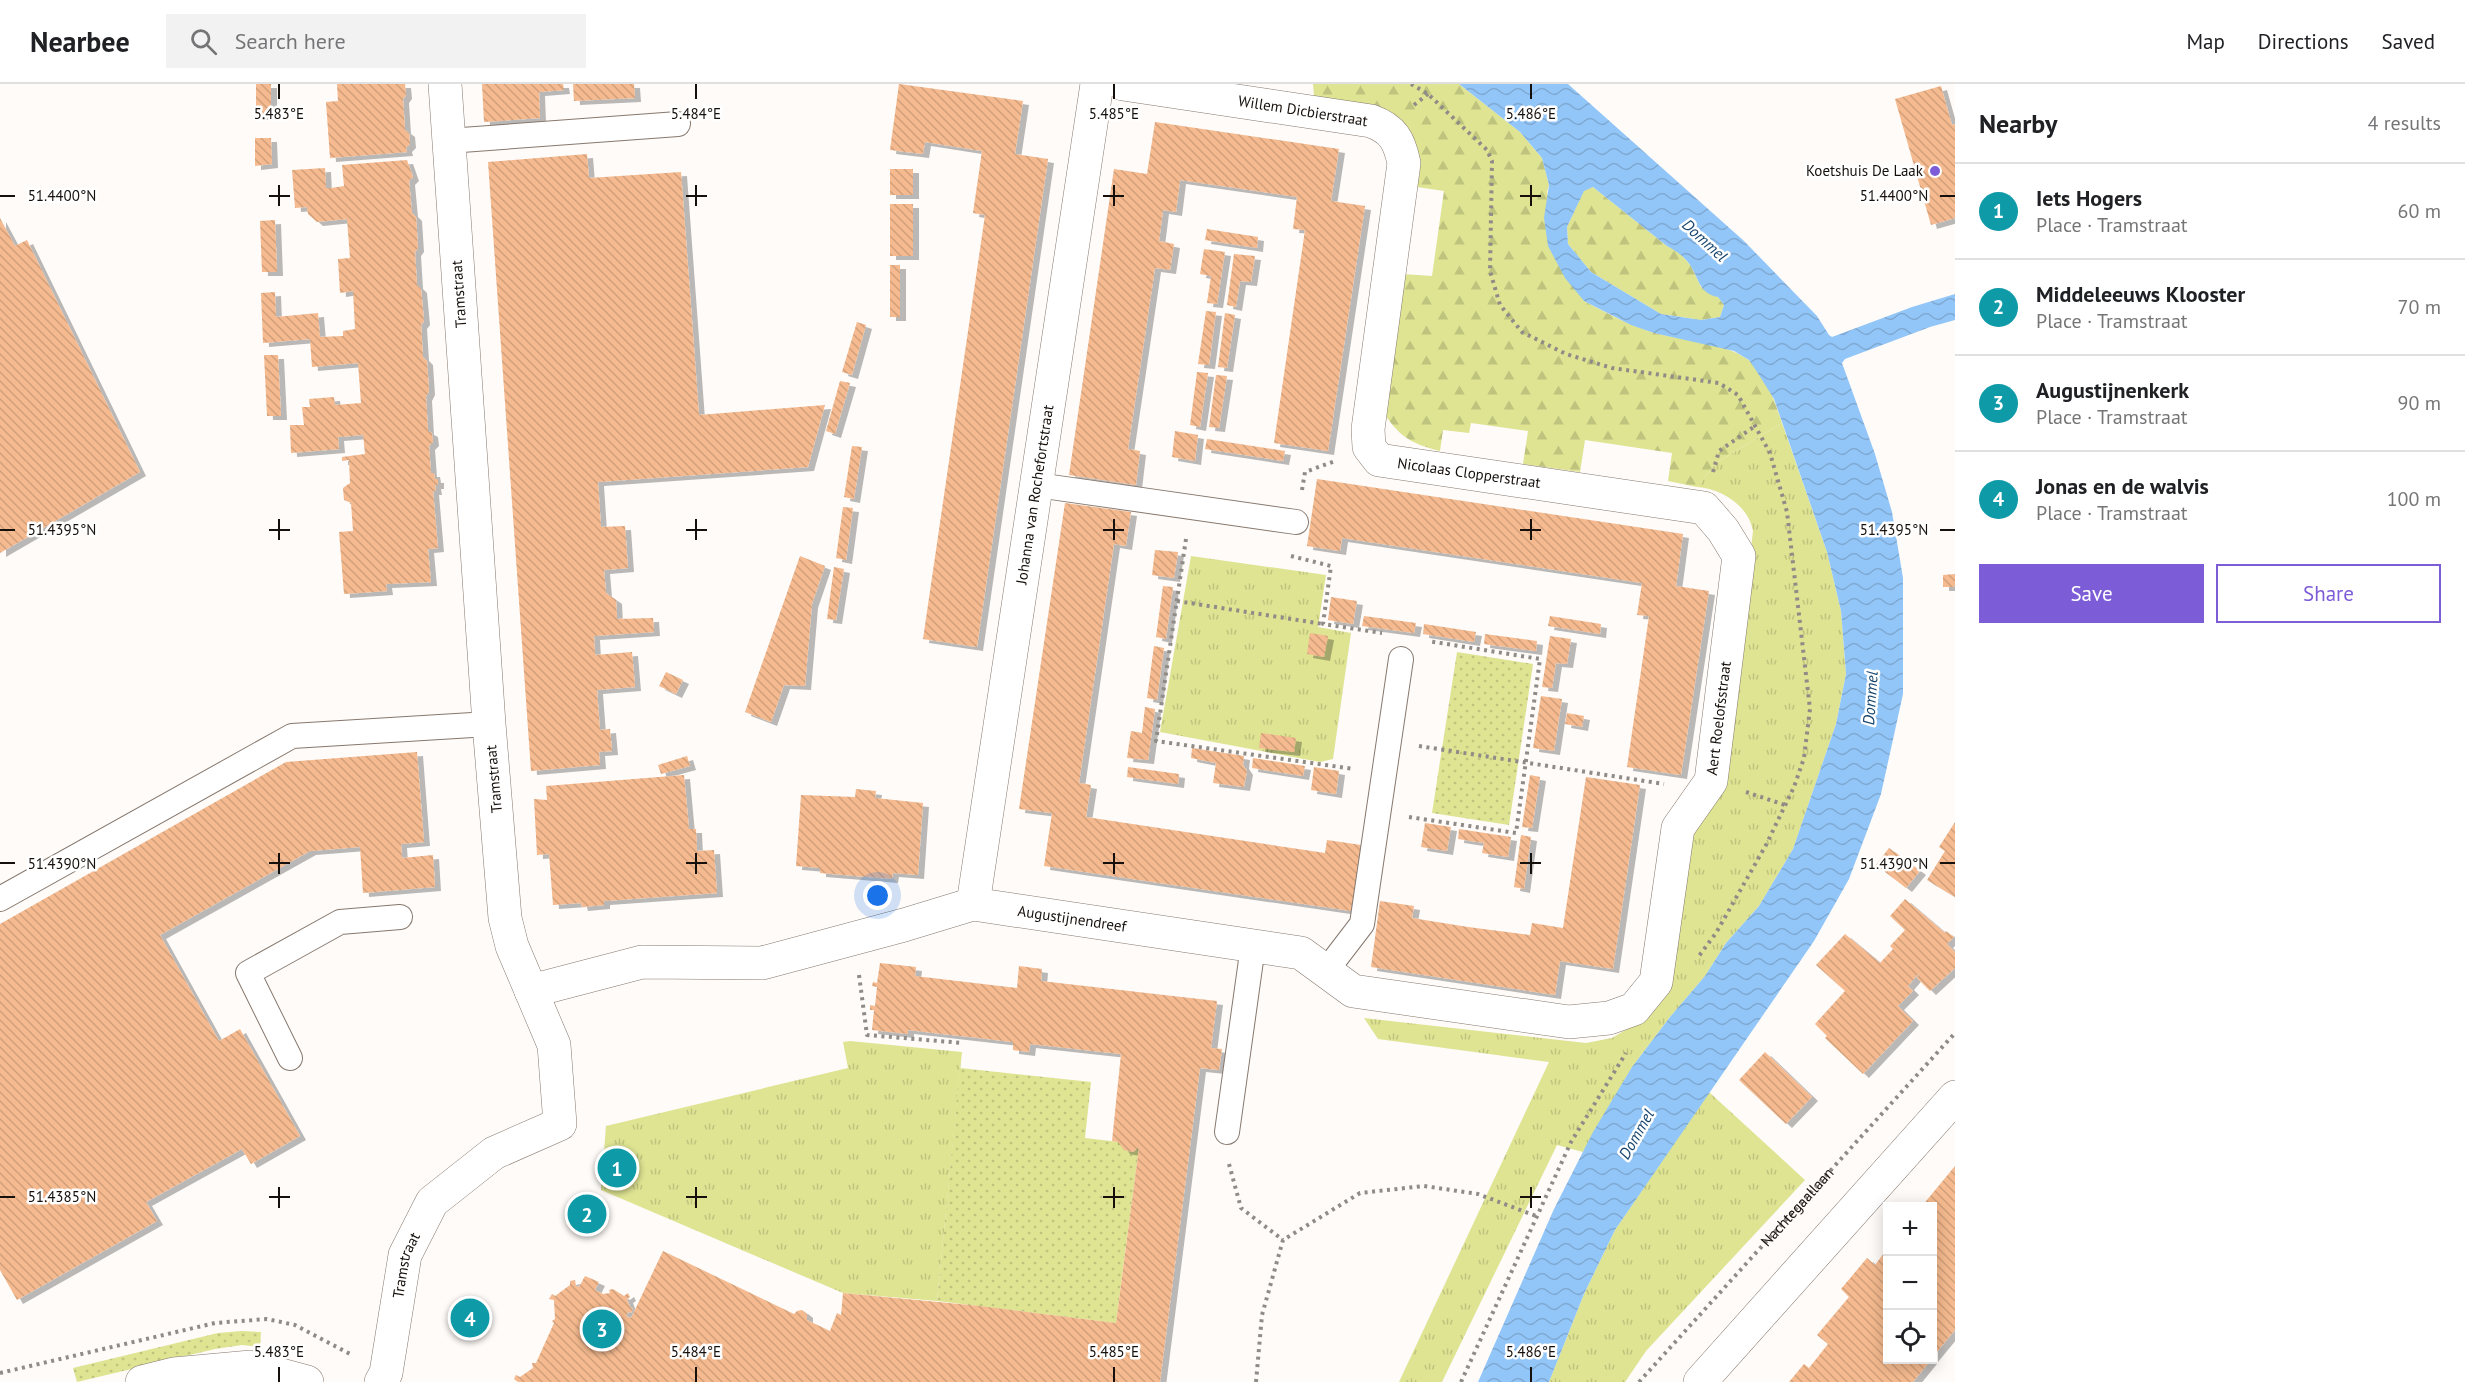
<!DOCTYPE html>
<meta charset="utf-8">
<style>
body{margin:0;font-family:"PT Sans",sans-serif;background:#f2f2f2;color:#202124}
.controls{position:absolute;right:18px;bottom:18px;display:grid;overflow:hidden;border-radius:0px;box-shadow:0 3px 15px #0003}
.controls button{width:54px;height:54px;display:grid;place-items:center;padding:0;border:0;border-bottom:2px solid #e0e0e0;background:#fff;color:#202124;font:30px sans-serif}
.you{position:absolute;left:878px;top:812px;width:21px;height:21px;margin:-15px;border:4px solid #fff;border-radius:50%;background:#1a73e8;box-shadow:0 0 0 9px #1a73e833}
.badge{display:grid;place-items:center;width:39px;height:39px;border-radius:50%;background:#7d5cd7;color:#fff;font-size:20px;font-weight:700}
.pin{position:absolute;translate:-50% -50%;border:3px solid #fff;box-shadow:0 2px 6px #0006}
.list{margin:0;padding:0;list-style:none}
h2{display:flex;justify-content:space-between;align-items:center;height:78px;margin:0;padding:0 24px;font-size:26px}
h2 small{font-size:20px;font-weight:400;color:#757577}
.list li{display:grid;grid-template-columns:39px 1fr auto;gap:18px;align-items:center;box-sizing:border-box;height:96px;padding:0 24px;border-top:2px solid #e0e0e0}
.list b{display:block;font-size:22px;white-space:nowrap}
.list p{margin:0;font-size:20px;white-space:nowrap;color:#757577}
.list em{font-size:20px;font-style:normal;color:#757577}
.actions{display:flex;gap:12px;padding:18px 24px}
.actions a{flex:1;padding:14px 0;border:2px solid #7d5cd7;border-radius:0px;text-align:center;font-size:21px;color:#7d5cd7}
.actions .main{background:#7d5cd7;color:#fff}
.icon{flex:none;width:33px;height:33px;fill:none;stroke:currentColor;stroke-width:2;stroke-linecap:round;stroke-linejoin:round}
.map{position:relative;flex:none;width:1955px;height:1298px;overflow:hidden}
header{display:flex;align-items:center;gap:36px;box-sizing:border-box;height:84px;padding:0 30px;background:#fff;border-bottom:2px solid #e0e0e0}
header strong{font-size:28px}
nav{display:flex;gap:33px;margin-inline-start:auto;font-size:21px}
.search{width:420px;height:54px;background:#f2f2f2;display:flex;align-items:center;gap:15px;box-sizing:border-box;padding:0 21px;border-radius:0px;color:#757577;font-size:22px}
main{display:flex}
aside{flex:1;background:#fff}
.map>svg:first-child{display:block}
.grass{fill:url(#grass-tufts)}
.forest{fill:url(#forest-firs)}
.park{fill:url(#park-dots)}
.water{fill:url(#water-waves);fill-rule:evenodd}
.building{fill:url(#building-back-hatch);filter:url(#shadow)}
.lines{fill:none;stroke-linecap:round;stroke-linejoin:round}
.service-casing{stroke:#86786e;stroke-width:26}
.minor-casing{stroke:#86786e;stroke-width:34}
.tertiary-casing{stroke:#86786e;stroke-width:34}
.path{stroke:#8f8b87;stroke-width:4;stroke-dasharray:3 4.5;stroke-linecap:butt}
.service{stroke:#fff;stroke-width:24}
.minor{stroke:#fff;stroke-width:33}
.tertiary{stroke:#fff;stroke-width:33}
.ticks{fill:none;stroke:#16100c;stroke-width:2}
.poi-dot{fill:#7d5cd7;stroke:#fff;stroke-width:2}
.labels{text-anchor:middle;stroke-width:5;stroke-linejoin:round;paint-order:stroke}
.street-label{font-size:15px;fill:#16100c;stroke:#fff}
.poi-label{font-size:15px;fill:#16100c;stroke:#fff;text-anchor:end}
.water-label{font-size:16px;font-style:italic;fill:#17456e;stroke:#fff}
.ticks-label{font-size:15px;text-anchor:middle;fill:#16100c;stroke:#fff;stroke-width:5;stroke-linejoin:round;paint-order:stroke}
</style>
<header>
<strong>Nearbee</strong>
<div class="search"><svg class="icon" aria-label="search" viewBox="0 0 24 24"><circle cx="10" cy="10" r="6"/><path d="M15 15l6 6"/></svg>Search here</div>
<nav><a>Map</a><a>Directions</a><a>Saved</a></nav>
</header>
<main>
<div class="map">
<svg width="1955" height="1298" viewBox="0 0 1955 1298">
<defs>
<pattern id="grass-tufts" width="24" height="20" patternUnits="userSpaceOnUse" patternTransform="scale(1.5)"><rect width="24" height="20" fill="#dee492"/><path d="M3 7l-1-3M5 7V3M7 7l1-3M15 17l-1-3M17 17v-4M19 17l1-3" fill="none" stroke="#bec37d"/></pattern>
<pattern id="forest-firs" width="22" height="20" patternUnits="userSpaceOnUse" patternTransform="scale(1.5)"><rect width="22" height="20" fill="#dee492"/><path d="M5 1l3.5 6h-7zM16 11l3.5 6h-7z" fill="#bec37d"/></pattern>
<pattern id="park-dots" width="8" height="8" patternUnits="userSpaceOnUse" patternTransform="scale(1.5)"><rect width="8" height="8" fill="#dee492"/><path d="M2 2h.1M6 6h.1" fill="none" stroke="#bec37d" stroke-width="1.8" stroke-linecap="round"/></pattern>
<pattern id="water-waves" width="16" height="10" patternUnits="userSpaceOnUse" patternTransform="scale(1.5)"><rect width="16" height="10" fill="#93c6f8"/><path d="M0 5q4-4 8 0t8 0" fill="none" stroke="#7ea9d3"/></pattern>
<pattern id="building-back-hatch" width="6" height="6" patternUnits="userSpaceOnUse" patternTransform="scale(1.5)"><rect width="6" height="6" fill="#f5ba8f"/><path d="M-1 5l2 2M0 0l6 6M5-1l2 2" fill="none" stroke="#d19f7a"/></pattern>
<filter id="shadow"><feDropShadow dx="6" dy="4" stdDeviation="0" flood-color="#0004"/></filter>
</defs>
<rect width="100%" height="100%" fill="#fefbf8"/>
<g class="grass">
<path d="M1782,339l45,129 14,59 5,63 -10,50 -43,125 -34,57 -33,37 -21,33 -35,41 -38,50 -49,85 -26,-7 -115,237h-43l150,-320 -171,-23 -14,-21 222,25 26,-5 30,-18 52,-199 32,-54 27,-236c-5,-26 -31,-42 -56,-44l19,-24z"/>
<path d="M1191,472l135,19 -8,52 33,6 -18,126 -13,3 -160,-30z"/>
<path d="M850,957l112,11 -25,249 -94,-8 -242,-103 5,-64 242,-58 -5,-26z"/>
<path d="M1709,1008l96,88 -159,171 -21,31h-76l35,-88 31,-64z"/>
</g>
<g class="forest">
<path d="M1313,0h146l61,48 22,26 7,27 -2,7 37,109c23,12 46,25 71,32 27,7 70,10 92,26 17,11 29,45 35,64l-66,40 -19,24 -29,-6 4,-28 -87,-13 -5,32 -57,-8 5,-33 -57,-8 -2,10 -26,-3 -3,21c-27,-7 -39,-13 -55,-36l18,-141 29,2 12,-85 -27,-4 3,-15 -11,-33 -95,-43z"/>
<path d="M1593,103l74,59 12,6 12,14 10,21 17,10 6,8 -4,12 -19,3 -40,-6 -70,-42 -23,-28 -1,-17 17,-37z"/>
</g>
<g class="park">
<path d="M1457,568l76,12 -24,161 -77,-12z"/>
<path d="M960,984l131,14 -6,56 34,4 6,8 8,2 6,-5 -23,176 -179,-22z"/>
<path d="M242,1247l19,1 -1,15 -18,-2 -27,4 -138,33 -4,-14 145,-35z"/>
</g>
<path class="water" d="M1459,0h109l176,157 73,75 12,19 3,2 80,-30 43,-13v26l-25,7 -85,32 -3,4 33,91 17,58 11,66v116l-22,100 -32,85 -35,62 -199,289 -31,64 -35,88h-71l76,-173 39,-77 39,-65 38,-50 35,-41 21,-33 33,-37 34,-57 43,-125 10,-50 -5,-63 -14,-59 -53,-153 -15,-24 -10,-15 -15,-9 -80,-18 -23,-8 -47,-24 -19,-23 -17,-32 -4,-28 5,-33 -7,-27 -22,-26zM1593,103l74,59c9,5 17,10 23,19 9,13 9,29 28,32l6,8 -4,12 -19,3 -40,-6 -70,-42 -23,-28 -1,-17 17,-36z"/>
<g class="building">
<rect x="256" y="0" width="15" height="32"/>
<path d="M337,0h68l1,11 -3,4 2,31 4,3 1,11 -4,4 1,4 -77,6 -4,-56 12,-1z"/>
<path d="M482,0h81l1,6 -25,2 1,26 -56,4z"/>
<path d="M573,0h61l1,14 -61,3z"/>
<path d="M899,0l124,17 -8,53 33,5 -71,488 -54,-8 62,-424 -12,-2 9,-62 -57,-9 -2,12 -33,-4z"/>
<path d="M1941,2l11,39 3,-1v94l-24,7 -36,-126z"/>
<path d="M1155,38l184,27 -8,52 34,5 -37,245 -54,-8 31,-213 -12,-1 4,-32 -117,-17 -4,32 -13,-2 -4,31 15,3 -4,26 -15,-2 -27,181 12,2 -4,34 -67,-10 45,-306 33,5z"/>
<path d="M255,54h16l1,26 -17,2z"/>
<path d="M587,70l2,24 92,-6 18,243 126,-10 -17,62 -210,15 3,45 24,-1 3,42 -24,2 2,23 10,7 1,19 36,-1 1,14 -60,4 1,19 37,-3 3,35 -38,3 3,40 10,-1 2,22 -13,1 1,13 -69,6 -43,-609z"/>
<path d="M407,76l6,17 -4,4 3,32 4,4 2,31 -3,4 2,33 4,4 3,32 -3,4 2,32 4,4 2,30 -3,6 2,34 4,2 1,9 -4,4 2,27h3l1,6h3v6h-3l1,6h-3l5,57 -10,1 3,33 -45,2 1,7 -43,3 -5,-62 14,-1 -2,-28 -7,-3 -1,-12 7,-5 -1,-23 -7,1v-4l23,-3 -2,-19 -25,2 1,12 -48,4 -1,-28h14l-2,-18h8l-1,-8 25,-2 1,8 26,-2 -3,-40 -46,4 -2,-28 -47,4 -2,-50 14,-1 1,25 42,-4 2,24 23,-1v-5l12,-2 -2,-38 -13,2 -2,-34 12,-1 -3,-39 -30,3 -9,-8 -1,-7 -12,1 -3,-38 33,-2 1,20h5l13,-2 -2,-21z"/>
<rect x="890" y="85" width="23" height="26"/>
<rect x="890" y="120" width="23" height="52"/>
<path d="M0,134l15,28 12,-6 113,232 -140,81z"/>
<path d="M275,136l2,52h-15l-2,-51z"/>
<path d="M1207,145l51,8 -1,11 -52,-8z"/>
<path d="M1204,165l21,3 -8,52 -10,-1 4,-27 -11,-2z"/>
<path d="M1234,170l21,2 -4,26 -11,-1 -4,26 -9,-2z"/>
<rect x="890" y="181" width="10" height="52"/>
<path d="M1206,227l10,1 -7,53 -11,-1z"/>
<path d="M1225,229l10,2 -8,53 -9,-1z"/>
<path d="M857,238l9,3 -14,50 -10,-3z"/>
<path d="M264,271h14l3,61h-14z"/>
<path d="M1197,288l11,1 -8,54 -10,-2z"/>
<path d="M1216,291l11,1 -8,52 -10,-1z"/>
<path d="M840,297l10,2 -15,51 -9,-3z"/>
<path d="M1175,347l23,4 -3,26 -23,-4z"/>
<path d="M1207,355l78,12 -2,10 -78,-12z"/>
<path d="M852,362l10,1 -8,52 -10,-2z"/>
<path d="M1317,395l366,55 -7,52 33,5 -28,184 -54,-8 22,-151 -12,-1 5,-32 -300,-45 -2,13 -33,-5z"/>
<path d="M1065,419l66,9 -5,34 -12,-2 -35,239 12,2 -5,32 239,36 2,-13 34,5 -10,66 -307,-45 8,-53 -33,-4z"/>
<path d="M843,423l10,1 -7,52 -10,-2z"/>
<path d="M1155,466l23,2 -4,26 -22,-3z"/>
<path d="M800,472l25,10 -13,38 -7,82 -21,-1 -13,37 -26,-10z"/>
<path d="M834,483l10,2 -8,51 -9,-1z"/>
<path d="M1955,490v13h-12v-12z"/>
<path d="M1163,502l10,1 -7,52 -10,-2z"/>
<path d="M1331,513l26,4 -4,23 -25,-4z"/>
<path d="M1364,532l52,7 -2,10 -52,-7z"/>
<path d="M1550,532l51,8 -1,10 -52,-8z"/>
<path d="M1424,540l52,8 -2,10 -51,-8z"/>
<path d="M1310,549l18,3 -4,21 -17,-3z"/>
<path d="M1485,550l52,7 -1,10 -52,-7z"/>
<path d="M1550,552l21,3 -4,25 -11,-1 -4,25 -10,-1z"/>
<path d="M1154,562l10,2 -7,52 -10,-2z"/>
<path d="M666,588l17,8 -7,14 -17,-8z"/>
<path d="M1541,612l21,3 -8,52 -21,-3z"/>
<path d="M1145,623l10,2 -7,51 -21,-2 4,-27 11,2z"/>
<path d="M1567,629l17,3 -2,11 -17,-3z"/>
<path d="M1261,649l35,5 -2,14 -35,-4z"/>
<path d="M1192,664l52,8 -1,9 4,6 -3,16 -31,-4 3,-20 -25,-5z"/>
<path d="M417,668l7,90 -23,2 1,14 31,-3 2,32 -72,6 -3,-46 -50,4 -150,84 59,106 21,-12 60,107 -49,28 -9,-15 -96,53 11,19 -140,79 -17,-30v-346l286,-162z"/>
<path d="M687,672l3,10 -29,8 -3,-9z"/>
<path d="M1253,674l52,8 -2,10 -51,-8z"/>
<path d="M1128,683l51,7 -1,10 -51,-7z"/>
<path d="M1314,683l25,4 -3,23 -25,-4z"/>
<path d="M684,691l5,54h7l1,22 17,-1 3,43 -113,8v4l-22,2 -1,-4 -28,2 -4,-51 -12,1 -3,-56 13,1 -1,-14z"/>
<path d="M1530,691l10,2 -8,51 -10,-1z"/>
<path d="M1586,693l54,8 -27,184 -53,-8 -5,34 -184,-28 9,-66 34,5 -2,12 56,9 62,8 2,-12 31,5z"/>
<path d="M856,705l20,2 -1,7 48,5 -5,72 -25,-2 -1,6 -72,-6v-5l-24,-2 5,-71 54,2z"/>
<path d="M1955,738v75l-28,-17 18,-29 -6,-4z"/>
<path d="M1425,739l26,4 -4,24 -26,-4z"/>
<path d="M1459,745l52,8 -3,20 -26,-4 2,-10 -26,-4z"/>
<path d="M1521,751l10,2 -7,52 -10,-2z"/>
<path d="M1889,764l31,23 -14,17 -30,-23z"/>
<path d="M1905,815l40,34 1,-2 8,6 -7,7 8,8v16l-25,23 -13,-13 2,-5 -11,13 5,5 -15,15 15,15 -50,53 -38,-36 2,-2 -12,-12 30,-33 -29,-26 29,-31 35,29 13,-14 -3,-3 15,-16 -15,-14z"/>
<path d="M880,879l36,4 -1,9 102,12 2,-22 23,3 -1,12 176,20 -6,47 11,1 -3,21 -19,-2 -40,314h-642l-4,-3 2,-4 4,2 13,-9 -1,-5h4l18,-40 -2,-2 3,-2 -1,-19 -5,-1 3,-5 3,2 15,-11v-4l5,-1 1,6 3,1 6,-11 14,6 -4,8 8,4 7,-1 -1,-3 4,-1 11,7 4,-3 2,4 -3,2 3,8 3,2 -2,4 -3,-1 -2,4 5,2 32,-67 131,63 3,-3 5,-1 5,4v6l23,11 7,-18 4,2 2,-22 137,13 136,17 23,-176 -6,5 -9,-2 -6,-8 -6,-1 9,-87 -91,-10 -1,8 -16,-2v-8l-105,-12v4l-36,-4 2,-20h-4v-5l5,1 2,-19 -5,-1 1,-4 4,1z"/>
<path d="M1765,968l47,45 -26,27 -47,-44z"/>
<path d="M1955,1082v164l-23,28v-152h-10z"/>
<path d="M1887,1165v110l44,1 -18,22h-124l15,-18 5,4 19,-24 -11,-9 32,-38 -8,-8 26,-31 8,7z"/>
</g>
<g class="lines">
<defs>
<g id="service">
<path d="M448,57l230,-17"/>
<path d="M1037,401l259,37"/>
<path d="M0,815l292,-163 197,-12"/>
<path d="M1326,887l36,-47 39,-265"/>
<path d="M290,974l-42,-85 92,-51 60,-5"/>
<path d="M1227,1048l26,-186"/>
</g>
<g id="minor">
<path id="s2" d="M973,820l124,-820"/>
<path id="s3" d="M531,907l111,-29 120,1 142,-38 69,-21 328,49 52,38 216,31 40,-4 25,-9 22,-27 22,-154 33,-47 28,-225 -16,-26 -19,-22 -325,-48 -10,-13 -1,-18 36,-266c-5,-23 -11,-34 -33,-42l-248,-37"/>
<path id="s4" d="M381,1298l5,-9 19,-118 27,-53 62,-49 66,-29 -6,-79 -42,-99 -7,-28 -16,-194 -44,-640"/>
</g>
<g id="tertiary">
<path d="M142,1298l32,-8 77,-7 56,15"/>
<path d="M1700,1298l255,-285"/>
</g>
</defs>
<use href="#service" class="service-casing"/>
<use href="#minor" class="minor-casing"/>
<use href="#tertiary" class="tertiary-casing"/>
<g class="path">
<path d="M1411,0l17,10 59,56 5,11 -2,110 10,34 22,27 44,22 46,14 107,15 19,12 32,58 17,59 23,197 -6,49 -10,29 -28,58 -50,88 -17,23"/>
<path d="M1414,21l14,-11"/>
<path d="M1713,388l6,-21 36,-25"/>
<path d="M1302,406l3,-18 30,-11"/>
<path d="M1186,455l-30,202 198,28"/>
<path d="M1291,472l40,10 -8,58 59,9"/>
<path d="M1177,517l146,23"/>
<path d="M1419,662l245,38"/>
<path d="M1746,708l39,13"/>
<path d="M1409,733l107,16 24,-174 -112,-18"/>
<path d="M859,891l8,60 96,8"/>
<path d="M1229,1080l12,44 42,32"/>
<path d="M0,1289l215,-50 52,-4 28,6 57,30"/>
<path d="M1256,1298l6,-67 21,-75 77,-47 64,-7 54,8 58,22"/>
<path d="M1461,1298l110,-240 55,-89"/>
<path id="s1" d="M1639,1298l316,-349"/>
</g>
<use href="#service" class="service"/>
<use href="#minor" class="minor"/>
<use href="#tertiary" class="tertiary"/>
</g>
<path class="ticks" d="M279,0v15M696,0v15M1114,0v15M1531,0v15M279,101v21M696,101v21M1114,101v21M1531,101v21M0,112h15M269,112h21M686,112h21M1103,112h21M1520,112h21M1940,112h15M279,435v21M696,435v21M1114,435v21M1531,435v21M0,446h15M269,446h21M686,446h21M1103,446h21M1520,446h21M1940,446h15M279,769v21M696,769v21M1114,769v21M1531,769v21M0,779h15M269,779h21M686,779h21M1103,779h21M1520,779h21M1940,779h15M279,1103v21M696,1103v21M1114,1103v21M1531,1103v21M0,1113h15M269,1113h21M686,1113h21M1103,1113h21M1520,1113h21M279,1283v15M696,1283v15M1114,1283v15M1531,1283v15"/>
<circle class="poi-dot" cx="1935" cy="87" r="6"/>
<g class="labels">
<g class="street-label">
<text transform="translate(1303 27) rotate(9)" y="5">Willem Dicbierstraat</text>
<text transform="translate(459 210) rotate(-94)" y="5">Tramstraat</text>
<text transform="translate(1469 389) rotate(8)" y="5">Nicolaas Clopperstraat</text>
<text dy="5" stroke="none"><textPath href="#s2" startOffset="414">Johanna van Rochefortstraat</textPath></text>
<text dy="5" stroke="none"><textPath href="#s3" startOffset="1446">Aert Roelofsstraat</textPath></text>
<text transform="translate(494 695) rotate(-95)" y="5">Tramstraat</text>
<text dy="5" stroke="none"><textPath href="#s3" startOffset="554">Augustijnendreef</textPath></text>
<text dy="5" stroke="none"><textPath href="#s1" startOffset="236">Nachtegaallaan</textPath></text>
<text dy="5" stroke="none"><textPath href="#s4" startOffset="120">Tramstraat</textPath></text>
</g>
<g class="poi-label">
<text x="1923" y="92">Koetshuis De Laak</text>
</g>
<g class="water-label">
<text transform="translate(1705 156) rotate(42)" y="6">Dommel</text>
<text transform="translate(1870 614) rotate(-86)" y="6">Dommel</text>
<text transform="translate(1636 1050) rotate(-60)" y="6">Dommel</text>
</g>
</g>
<g class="ticks-label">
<text x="279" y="35">5.483°E</text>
<text x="696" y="35">5.484°E</text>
<text x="1114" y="35">5.485°E</text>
<text x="1531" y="35">5.486°E</text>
<text x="62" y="117">51.4400°N</text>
<text x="1894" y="117">51.4400°N</text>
<text x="62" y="451">51.4395°N</text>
<text x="1894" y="451">51.4395°N</text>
<text x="62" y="785">51.4390°N</text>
<text x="1894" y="785">51.4390°N</text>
<text x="62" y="1118">51.4385°N</text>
<text x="279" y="1273">5.483°E</text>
<text x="696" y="1273">5.484°E</text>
<text x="1114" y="1273">5.485°E</text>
<text x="1531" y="1273">5.486°E</text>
</g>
</svg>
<div class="controls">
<button>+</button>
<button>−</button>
<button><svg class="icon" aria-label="locate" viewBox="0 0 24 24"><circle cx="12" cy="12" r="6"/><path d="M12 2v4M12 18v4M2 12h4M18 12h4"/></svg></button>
</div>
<div class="you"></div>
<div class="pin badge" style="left:617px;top:1084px;background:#0f9aa8">1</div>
<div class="pin badge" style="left:587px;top:1130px;background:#0f9aa8">2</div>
<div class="pin badge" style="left:602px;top:1245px;background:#0f9aa8">3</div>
<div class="pin badge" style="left:470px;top:1234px;background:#0f9aa8">4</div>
</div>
<aside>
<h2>Nearby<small>4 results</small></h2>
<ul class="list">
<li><span class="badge" style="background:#0f9aa8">1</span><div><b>Iets Hogers</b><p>Place · Tramstraat</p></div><em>60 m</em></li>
<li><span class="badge" style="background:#0f9aa8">2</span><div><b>Middeleeuws Klooster</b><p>Place · Tramstraat</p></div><em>70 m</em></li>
<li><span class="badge" style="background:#0f9aa8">3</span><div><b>Augustijnenkerk</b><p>Place · Tramstraat</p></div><em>90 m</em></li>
<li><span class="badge" style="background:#0f9aa8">4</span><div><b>Jonas en de walvis</b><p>Place · Tramstraat</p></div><em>100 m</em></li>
</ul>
<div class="actions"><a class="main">Save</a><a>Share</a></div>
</aside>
</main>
